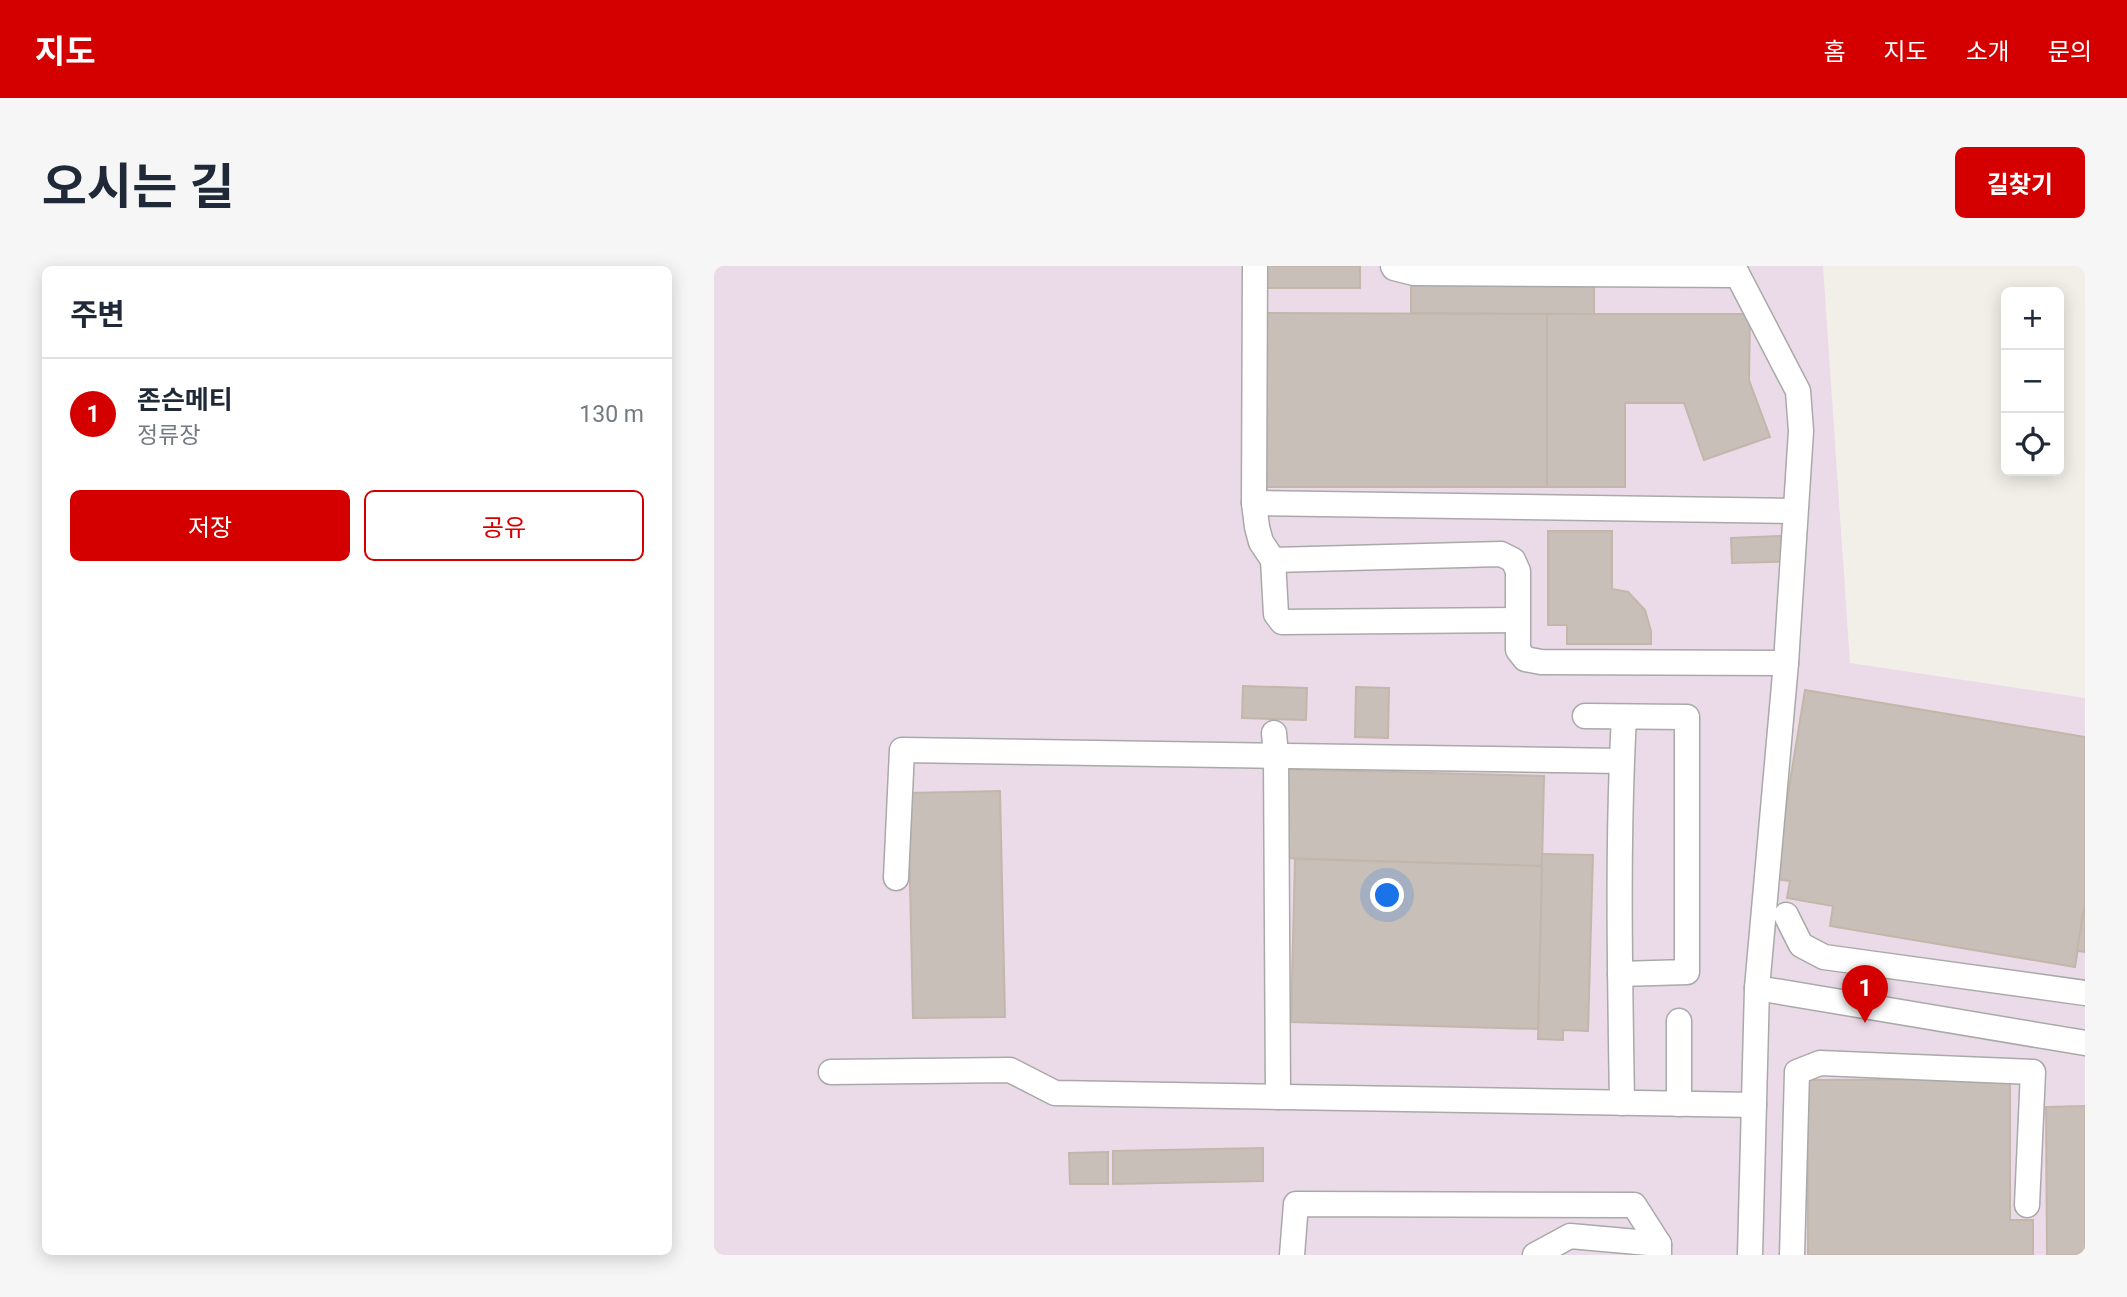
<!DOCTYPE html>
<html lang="ko">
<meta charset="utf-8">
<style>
body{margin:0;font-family:Roboto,"Noto Sans KR",sans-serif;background:#f6f6f7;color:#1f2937}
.controls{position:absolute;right:21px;top:21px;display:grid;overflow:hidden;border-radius:10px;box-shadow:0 4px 18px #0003}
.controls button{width:63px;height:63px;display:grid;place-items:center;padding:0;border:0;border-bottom:2px solid #e0e1e3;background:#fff;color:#1f2937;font:35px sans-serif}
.you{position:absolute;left:674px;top:630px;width:24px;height:24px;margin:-18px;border:5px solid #fff;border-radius:50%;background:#1a73e8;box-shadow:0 0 0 10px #1a73e833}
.badge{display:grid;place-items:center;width:46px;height:46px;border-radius:50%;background:#d40000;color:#fff;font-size:23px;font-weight:700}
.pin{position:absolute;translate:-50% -58px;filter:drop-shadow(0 2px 4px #0008)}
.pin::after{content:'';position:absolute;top:37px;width:24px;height:21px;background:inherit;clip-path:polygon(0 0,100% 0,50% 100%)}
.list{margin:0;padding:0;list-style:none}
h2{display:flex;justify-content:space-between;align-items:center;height:91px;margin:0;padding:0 28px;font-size:30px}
h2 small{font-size:23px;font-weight:400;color:#747a83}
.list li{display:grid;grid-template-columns:46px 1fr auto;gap:21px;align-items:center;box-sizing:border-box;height:112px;padding:0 28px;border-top:2px solid #e0e1e3}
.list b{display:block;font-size:26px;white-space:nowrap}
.list p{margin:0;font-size:23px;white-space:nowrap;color:#747a83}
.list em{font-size:23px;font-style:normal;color:#747a83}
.actions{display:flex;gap:14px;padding:21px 28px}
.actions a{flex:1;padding:16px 0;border:2px solid #d40000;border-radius:10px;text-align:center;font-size:24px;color:#d40000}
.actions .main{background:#d40000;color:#fff}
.icon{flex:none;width:38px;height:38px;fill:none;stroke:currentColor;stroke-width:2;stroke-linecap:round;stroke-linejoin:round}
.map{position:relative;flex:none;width:1371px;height:989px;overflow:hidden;border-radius:10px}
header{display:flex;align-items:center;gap:42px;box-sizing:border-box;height:98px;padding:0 35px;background:#d40000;color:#fff}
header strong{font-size:33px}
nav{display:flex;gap:38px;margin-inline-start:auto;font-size:24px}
.intro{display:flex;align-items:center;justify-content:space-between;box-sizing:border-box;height:168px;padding:0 42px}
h1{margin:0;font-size:49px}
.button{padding:18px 32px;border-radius:10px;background:#d40000;color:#fff;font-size:24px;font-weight:700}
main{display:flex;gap:42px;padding:0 42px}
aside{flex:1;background:#fff;border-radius:10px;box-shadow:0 4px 18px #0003}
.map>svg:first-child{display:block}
.industrial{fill:#ebdbe8}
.building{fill:#c7bfb8;stroke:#c4b6ab;stroke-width:2}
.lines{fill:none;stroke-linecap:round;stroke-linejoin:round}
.minor-casing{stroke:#a9a9a9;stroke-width:27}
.minor{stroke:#fff;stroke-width:24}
</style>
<header>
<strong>지도</strong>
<nav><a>홈</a><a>지도</a><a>소개</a><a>문의</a></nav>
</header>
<div class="intro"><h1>오시는 길</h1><a class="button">길찾기</a></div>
<main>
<aside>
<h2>주변<small></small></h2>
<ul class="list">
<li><span class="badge">1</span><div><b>존슨메티</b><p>정류장</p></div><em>130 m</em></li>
</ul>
<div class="actions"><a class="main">저장</a><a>공유</a></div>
</aside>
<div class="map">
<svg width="1371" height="989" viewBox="0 0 1371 989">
<rect width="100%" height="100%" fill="#f2efe9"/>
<path class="industrial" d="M0,0h1109l27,397 235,35v557h-1371z"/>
<g class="building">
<rect x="552" y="0" width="94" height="22"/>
<path d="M697,17h183v31l-183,-1z"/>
<path d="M550,47l283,1v173h-283z"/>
<path d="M833,48h203l-1,66 21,57 -66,23 -20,-57h-59v84h-78z"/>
<path d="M834,265h64v58l16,3 17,18 6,21v13h-84v-19h-19z"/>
<path d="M1088,269l1,26 -71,2 -1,-25z"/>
<path d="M529,420l64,2 -1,32 -64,-2z"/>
<path d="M642,421l33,1 -1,50 -33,-1z"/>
<path d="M1091,424l280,47v167l-10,63 -245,-41 3,-20 -46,-8 3,-17 -16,-2z"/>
<path d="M569,503l261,7 -2,90 -261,-8z"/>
<path d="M286,525l5,226 -92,1 -5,-225z"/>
<path d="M828,588l51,1 -5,176 -25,-1v10l-25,-1z"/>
<path d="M581,593l247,7 -4,163 -247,-7z"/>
<path d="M1371,638v48l-8,-1z"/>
<path d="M1296,813v141h23v35h-225l-1,-175z"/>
<path d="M1371,840v149h-38l-1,-148z"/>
<path d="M549,882v33l-150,3v-33z"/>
<path d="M394,886v32h-38l-1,-31z"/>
</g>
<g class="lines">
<defs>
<g id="minor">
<path d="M541,0l-1,237 3,24 4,15 12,18 3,54 6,8 235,-2"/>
<path d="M679,0l1,2 20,5 323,2"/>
<path d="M1019,0l65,125 3,40 -15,232 -29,325 -7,267"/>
<path d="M540,237l541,8"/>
<path d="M559,294l228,-6 12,6 5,11v79l7,9 16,3 245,1"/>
<path d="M871,450l102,1v255l-67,2"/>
<path d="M560,467l2,23 2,341"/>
<path d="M182,612l6,-128 719,11"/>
<path d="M1072,649l15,30 23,12 261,36"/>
<path d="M1043,722l328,55"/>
<path d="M117,806l179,-2 45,23 699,12"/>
<path d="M908,837c-2,-129 -5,-258 2,-386"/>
<path d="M965,838v-83"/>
<path d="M578,989l4,-51 338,1 25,39v11"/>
<path d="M821,989l35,-19 89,8"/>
<path d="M1078,989l5,-183 23,-9 213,9 -6,133"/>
</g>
</defs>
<use href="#minor" class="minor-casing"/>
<use href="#minor" class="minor"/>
</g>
</svg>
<div class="controls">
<button>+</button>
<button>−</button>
<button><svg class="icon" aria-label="locate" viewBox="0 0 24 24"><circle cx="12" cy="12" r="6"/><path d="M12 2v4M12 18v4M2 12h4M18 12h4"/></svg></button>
</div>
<div class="you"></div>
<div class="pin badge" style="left:1151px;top:757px">1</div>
</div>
</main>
